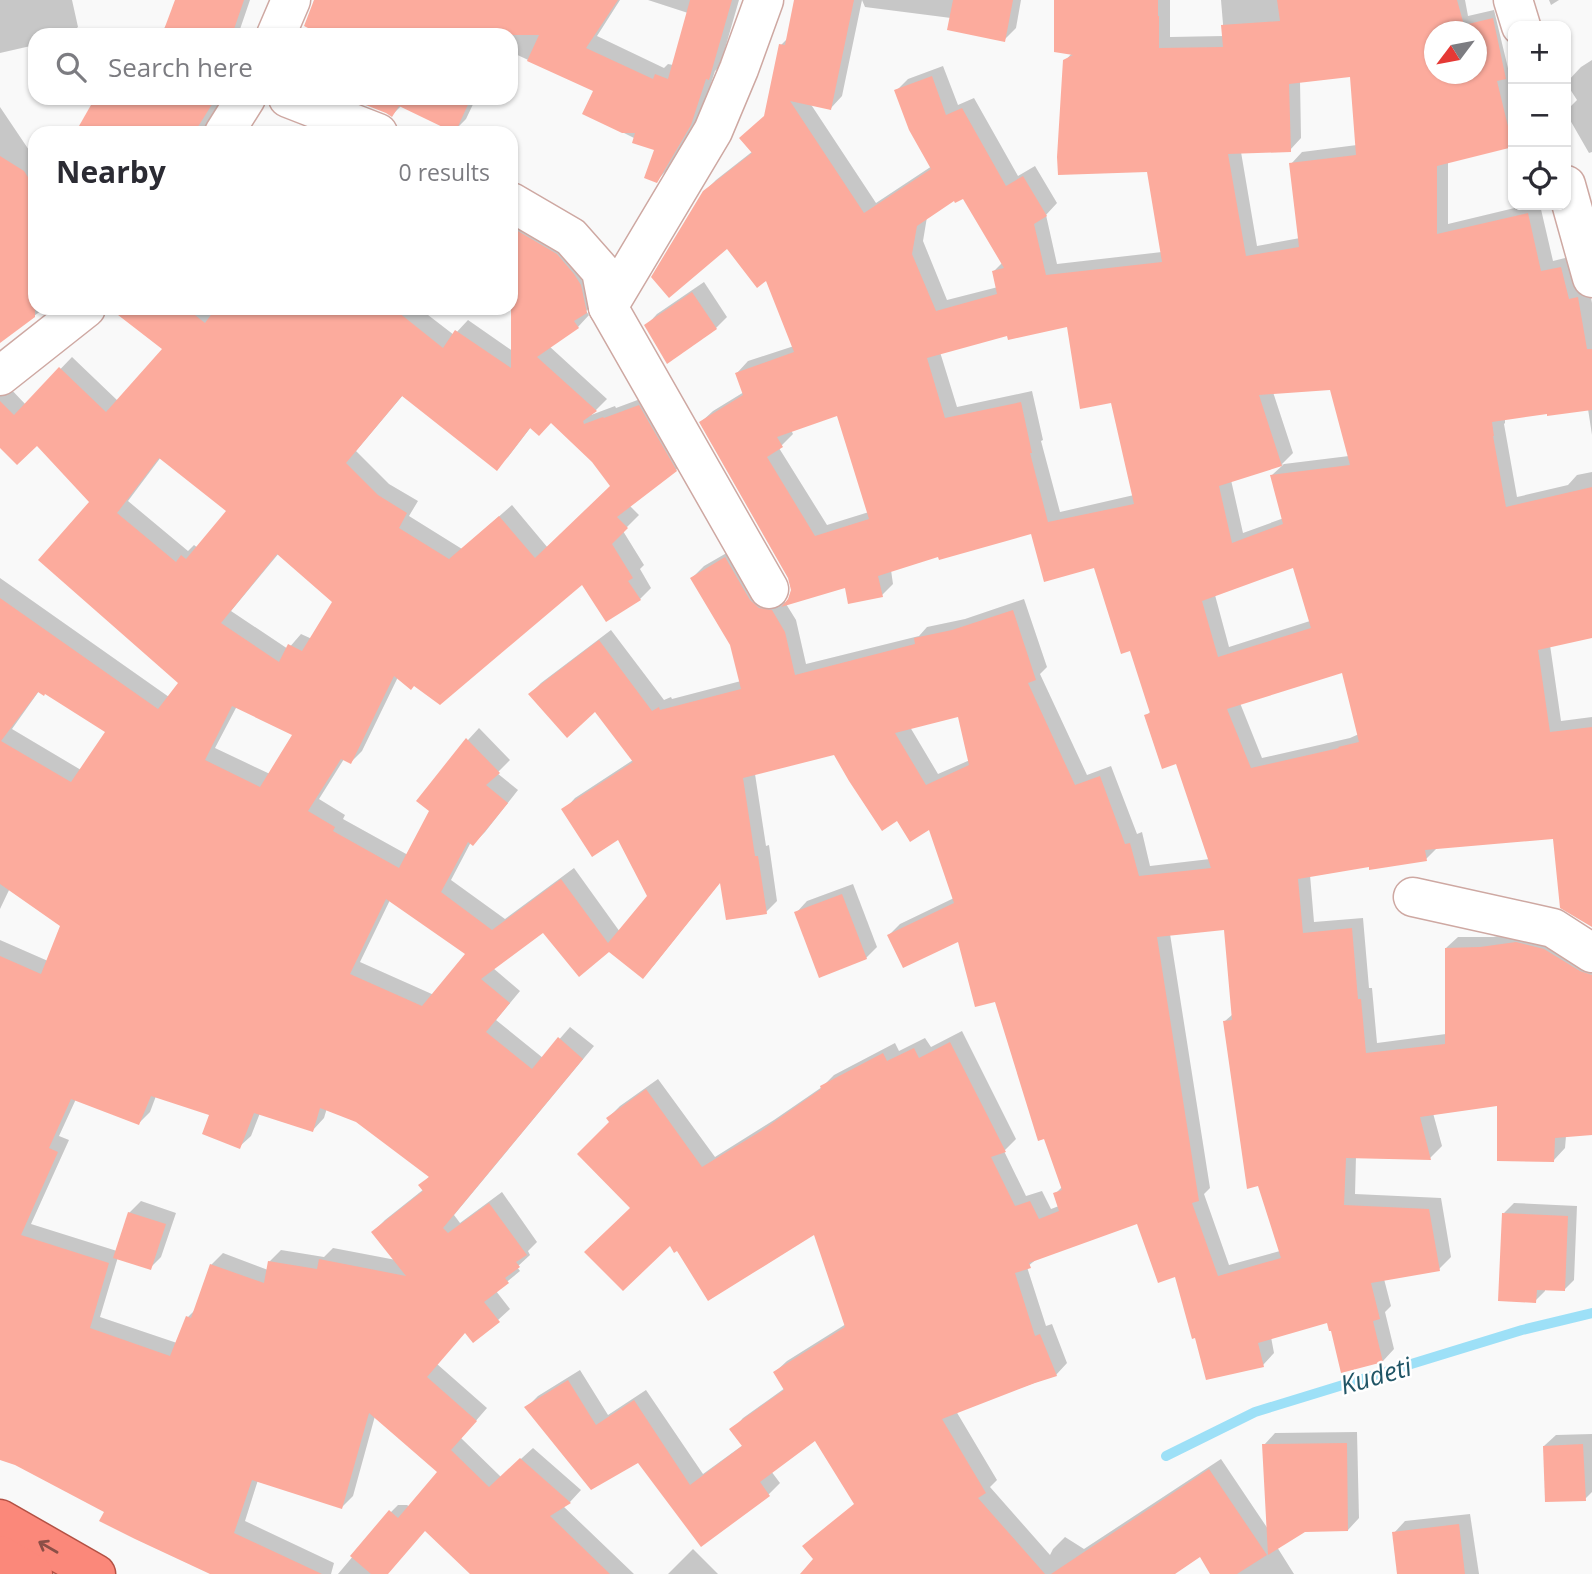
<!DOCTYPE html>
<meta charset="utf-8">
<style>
body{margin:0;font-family:"Open Sans",sans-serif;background:#f7f7f7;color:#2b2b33}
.controls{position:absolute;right:21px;top:21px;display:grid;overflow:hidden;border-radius:14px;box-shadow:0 2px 5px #0004}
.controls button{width:63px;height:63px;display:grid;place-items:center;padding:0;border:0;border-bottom:2px solid #e1e1e2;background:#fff;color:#2b2b33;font:35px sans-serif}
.compass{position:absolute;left:1424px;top:21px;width:63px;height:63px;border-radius:50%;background:#fff;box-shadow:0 2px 5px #0004;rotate:238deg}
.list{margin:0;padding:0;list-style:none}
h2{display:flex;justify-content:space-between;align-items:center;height:91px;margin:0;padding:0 28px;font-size:30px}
h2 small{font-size:23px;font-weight:400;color:#7c7c81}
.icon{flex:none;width:38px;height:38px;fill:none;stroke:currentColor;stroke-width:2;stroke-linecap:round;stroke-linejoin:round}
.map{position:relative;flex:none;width:1592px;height:1574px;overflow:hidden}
.search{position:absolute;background:#fff;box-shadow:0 2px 5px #0004;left:28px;top:28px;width:490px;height:77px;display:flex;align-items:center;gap:18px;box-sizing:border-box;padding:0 24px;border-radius:21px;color:#7c7c81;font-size:26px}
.panel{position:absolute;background:#fff;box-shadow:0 2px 5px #0004;left:28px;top:126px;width:490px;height:189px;border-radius:21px}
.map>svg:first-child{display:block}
.shadow{fill:#0003;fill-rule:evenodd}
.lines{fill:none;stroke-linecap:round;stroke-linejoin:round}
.stream{stroke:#9de0f7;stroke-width:10}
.building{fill:#fcab9d;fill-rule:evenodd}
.minor-casing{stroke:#cea8a2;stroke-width:41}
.trunk-casing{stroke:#b35144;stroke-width:41}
.minor{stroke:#fff;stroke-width:38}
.trunk{stroke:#fb887a;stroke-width:38}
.oneway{stroke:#8b4f47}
.labels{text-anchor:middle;stroke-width:5;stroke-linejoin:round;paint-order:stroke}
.water-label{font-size:26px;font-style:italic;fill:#205566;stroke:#fff}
</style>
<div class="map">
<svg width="1592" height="1574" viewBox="0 0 1592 1574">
<rect width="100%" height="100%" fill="#f9f9f9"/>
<g class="shadow">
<path d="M0,0h72l6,27 -9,8h-34v10l-35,8z"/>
<path d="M176,0h74l-12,35h-78l10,-16z"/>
<path d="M314,0h306l-23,36 67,32 4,-4 5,1 15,-52 -40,-13h91l-19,66 -5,5 -13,40 -34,58 -12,12v-32l-72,-36 11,-22 -84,-39v-17h-202z"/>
<path d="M796,0h66l-20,96 -11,12 -21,-5 66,100 56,-37 -36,-75 12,-12 35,-13 15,39 16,-7 44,78 17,-10 22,37 -11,12 11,49 105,-12 -14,-82 -83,-109 7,-8 -17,-53h115v37l54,-1 -3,-36h244l3,16 26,-6 19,79v56l-65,17v62l79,-19h13l13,56 20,-5 16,31 3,16v132l-4,-26 -40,3 -43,7v4l-1,1 13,73 51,-12 9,-10 15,-3v164l-42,9 11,76 31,-4v208l-37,-88 -117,10 -12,12 -56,6 -60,10 4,47 49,-4 6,70h3l5,55 69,-9v-86l12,-11h35l35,-6 64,29v174l-26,2 -1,12 -11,12 -55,-56 -66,9 9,33 -12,12 -74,-2 -1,38 86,4 10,59 -12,12 -55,10 7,27 -6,6 9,37 -11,12 -51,-32 -4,-8 -57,16 3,16 -11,12 -66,-29 -21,-62 -38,-52 -99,35 -12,10 19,59 6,-2 15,39 -11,12 -100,36 41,69 -7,7 60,68 3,-6 12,-12 19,12 137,-90 47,70 -4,-84 11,-12 82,-1 2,86 -11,12h-43l-28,17 17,27h-82l-12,-19 -28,19h-221l-136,-135 -44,32 9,12 -11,11 -68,51 -63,-85 -111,-53 11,-11 42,-26 28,45 38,-25 57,84 40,-29 -11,-15 11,-12 42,-30 -10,-16 12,-11 59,-37 -31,-92 -137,17 -46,-41 -21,-86 -3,-4 12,-12 38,-27 57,78 59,-37 48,-33 12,-12 61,-32 4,8 26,-13 6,9 31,-16 54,108 -12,12 22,45 16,-5 9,18 8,-3 -4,-12 7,-7 -66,-188 -37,-59 -70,-5 11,-11 54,-26 -24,-71 -32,-8 -63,-66 -80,21 11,72 3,-1 8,56 -11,11 -45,-31 -67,84 -11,12 -34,-27 -65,-19 -51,37 27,23 -24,29 47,38 27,-31 24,19 -140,169 6,8 42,-31 35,50 -9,9 2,4 -13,12 3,4 -24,20 14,18 -12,11 -32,11 -29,33 50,44 -26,30 40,39 32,-29 48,42 -11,12 -7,4 71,68h-162l-46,-45 -39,45h-49l48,-57 12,-12h9l3,2 29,-35 -64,-56 -22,80 -11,11 -84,-27 -13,41 89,42 -3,11h-119l-106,-63 -91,-48 -15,-5v-518l48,21 14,-36 -52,-37 -10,21v-331l169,119 12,-14 -89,-181 -55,-58 -37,2v-64l8,4 18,19 46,-48 46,44 46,-52 -38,-41h293l35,27 14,-15 46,32 -3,-67v-76l57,34 30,56 -12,12 3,4 -11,12 -29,19 58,53 -16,16 24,-9 1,2 35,-13 36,63 -11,12 -47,35 10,10 -16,16 21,34 -4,4 11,19 -11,11 -57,-17 -169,102 -16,-7 -36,74 -11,11 -7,-3 -25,40 26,16 -2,4 65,36 60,-115 11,-12 31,32 -13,13 21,17 -33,42 -12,12 -2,-2 -20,38 54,39 69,-51 46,64 29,-36 -31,-59 -54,-27 11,-12 58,-38 -38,-50 -65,-16 11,-11 70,-53 53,70 7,-3 1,2 69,-18 -9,-36 -40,-67 12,-12 33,-19 46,52 13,21 10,44 113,-28 8,-9 38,-8 59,-20 23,68 -7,7 47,101 24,-9 26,68 5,-2 8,34 60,-7 -33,-97 -31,-46 5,-5 -20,-62 -36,-84 -63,-33 -92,23 -49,15 2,14 -11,11 -36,-9 -53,4 -3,-12 -89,-156 12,-11 31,-19 -7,-19 11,-12 46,-15 -28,-67 -62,-87 12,-12 37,-29 13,-36 15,-70 7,-7zM1434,32h42v42h-42zM1352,75l5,70 -55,7 -11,12 9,74 -43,8 -16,-94 49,-2 11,-12 -1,-57zM963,197l40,65 -9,9 4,16 -51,13 -24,-59 4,-24 28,-18zM1068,325l45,77 21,93 -74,17 -19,-71 2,-1 -11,-49 -75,16 -17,-55 68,-18zM1331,388l18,68 -65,8 -12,11 12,43 -41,15 -12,-53 53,-16h-2l11,-11 -20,-61zM403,395l93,73 12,-11 23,-30 20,-6 42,40 19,25 -64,62 -36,-43 -50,44 -53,-33 9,-15 -29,-17 -33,-33zM838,414l31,98 -42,13 -48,-77 14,-14 -2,-4zM161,457l67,54 -30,37 -4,-3 -6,6 -60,-50zM279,553l55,49 -22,37 -11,-5 -13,15 -57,-38zM1294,566l16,55 -81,26 -14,-52zM1344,671l15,63 -9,4 -88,20 -22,-55zM39,691l6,1 62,40 -26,38 -69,-41zM237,706l57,29 -24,39 -55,-26zM959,715l11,45 -32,14 -28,-47zM390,900l77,54 -33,41 -74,-33zM1226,928l7,86 -8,7 55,230 -51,14 -25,-71 6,-6 -40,-254zM156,1096l56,18 27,33 12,-11 9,-23 53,17 11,-12 3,-10 30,13 73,55 -9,9 3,4 -39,31 -12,12 23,28 -63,-12 -9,9 -43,-7 -12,12 -1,8 -45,-17 -12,12 -15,44 -8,8 -11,26 -77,-26 18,-60 32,11 11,-11 15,-44 -35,-12 -12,12 -12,38 -86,-27 38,-84 -10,-4 17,-37 63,24 11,-11z"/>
<path d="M862,0h159l-5,28 -12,12 -53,-22 -86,-11z"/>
<path d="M1549,0h10l-8,5z"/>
<path d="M1592,60v92l-3,1 -23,-40v-2l11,-11 -11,-17 15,-16z"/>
<path d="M99,98h124l-6,10 -4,11 4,14h-139z"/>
<path d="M353,98h123l-10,21 -12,12 -52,-26 -10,10z"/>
<path d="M0,107l35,52v149h10l-36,26 -9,3z"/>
<path d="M278,127l12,6h-18z"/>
<path d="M412,128l7,5h-12z"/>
<path d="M704,282l23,35 -11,11 -49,33 -21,-35 11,-12z"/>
<path d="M853,884l24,63 -11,11 -70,-45 11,-12z"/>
<path d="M1514,1203l63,3 -3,74 -10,10 -19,-1v2l-10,10 -31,-88z"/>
<path d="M1592,1434v58l-7,7 -41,-53 12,-11z"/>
<path d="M1470,1514l9,60h-80l-5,-41 11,-12z"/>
<path d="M693,1549l25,25h-50z"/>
</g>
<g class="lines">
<path class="stream" d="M1166,1456l89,-44 267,-82 70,-17"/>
</g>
<g class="building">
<path d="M175,0h69l-12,35h-70z"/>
<path d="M314,0h304l-32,48 67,31 2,-5 13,5 22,-79h42l-23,80 -3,-1 -15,46 -34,58 -13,-5 10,-28 -22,-7 3,-10h-13l-40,-19 11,-23 -66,-30 12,-26h-231l2,-6 -6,-3z"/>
<path d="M794,0h60l-23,110 -41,-9 74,112 67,-44 -22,-39 -15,-40 38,-14 14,39 16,-7 44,78 17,-10 24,40 -13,8 12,51 116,-13 -15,-90 -89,3 -1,-18 6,-97 10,-5 -19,-3v-52h104v16h1v32l64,-1 -2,-22 59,-4 -3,-21h180l7,25 29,-7 13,61 -9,2 16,66 -76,19v68l91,-21 13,58 20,-4 8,32 9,-2 9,52h5v61l-45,6v-2l-55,8 2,14h-1l13,71 86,-20v151l-54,12 12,82 42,-5v200l-32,-19 -7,-69 -128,11 2,11 -58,9v-3l-71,12 5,54 49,-5 6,71h3l5,54 79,-9v-96l35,-1 36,-5 28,7 36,22 12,4v160l-37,3 -1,24 -57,-1v-55l-77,11 11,43 -85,-2 -2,47 85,4 11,62 -69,12 9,36 -7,2 10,41 -42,11 -10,-42h-2l-2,-8 -69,20 6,24 -58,13 -11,-42 -3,1 -17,-62 -17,6 -21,-59 -108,39 2,5 -16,5 20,63 5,-2 17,42 -22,7 -93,36 44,74 -8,5 67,76h-245l13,-15 -11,-13 52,-42 -39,-63 -55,41 10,14 -69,51 -63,-84 -47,27 -67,-83 44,-27 28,45 38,-25 56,85 52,-39 -13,-17 55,-39 -11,-18 72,-45 -31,-92 -106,66 -31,-50 -3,2 -4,-7 -47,45 -39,-39 46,-44 -53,-54 32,-32 -3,-4 40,-29 56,78 59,-36 60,-42 -1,-3 63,-33 4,8 27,-13 5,10 31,-16 56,110 -15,5 24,49 15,-5 9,18 20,-8 -6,-18 9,-3 -18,-51 -6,2 -43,-139 -20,5 -17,-65 -55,26 -16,-33 67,-32 -25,-73 -19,12 -13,-21 -15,10 -33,-50 -15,-26 -91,23 12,78h3l9,58 -41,6 -6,-37 -77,96 -34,-27 -30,25 -36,-44 -62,46 29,24 -24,29 46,37 26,-32 25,22 -140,169 5,5 41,-30 38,52 -11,7 4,5 -15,11 4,5 -25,19 16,20 -27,21 -8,-10 -38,44 50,44 -26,29 38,37 31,-29 51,45 -21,13 60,58h-140l-45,-43 -37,43h-17l-21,-18 39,-46 9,8 39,-46 -68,-59 -27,96 -90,-29 -18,53 88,41h-112l-75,-35 -36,-18 5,-9 -89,-47 -15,-5v-504l41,18 19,-48 -60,-42v-286l158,111 20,-26 -140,-123 51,-58 -52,-56 -20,19 -17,-17v-47l14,14 45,-48 47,45 56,-63 -53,-41h77l19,15 11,-15h177l50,40 12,-18 56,38v-141l46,27 17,20 7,11 6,28 -13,8 5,7 -42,29 60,54 -14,10 1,3 19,-7 1,1 35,-13 38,66 -60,46 11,11 -16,16 21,34 -5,3 13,19 -35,22 -24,-37 -142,120 -26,-19 -3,4 -17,-14 -43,88 -10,-5 -33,52 27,16 -2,4 66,37 30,-57 -13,-10 50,-63 34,35 -14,12 22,18 -35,43 -5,-4 -27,50 51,38 69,-51 47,64 39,-47 -29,-56 -26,17 -31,-48 72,-47 -38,-50 -28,26 -39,-44 71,-54 53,71 7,-4 1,3 81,-21 -11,-44 -40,-67 35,-21 25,43 9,8 13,2 13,22 10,43 120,-31 -1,-6 38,-8 61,-20 23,70 -8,3 47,102 25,-9 25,68 5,-1 9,33 72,-8 -35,-104 -14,5 -18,-54 6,-2 -20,-62 -9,3 -27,-86 -50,14 -13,-48 -92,26 -1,-3 -60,19 5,21 -35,7 -3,-16 -64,19 7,-8 3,-9 -3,-12 -89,-156 44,-27 -8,-22 59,-21 -28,-71 -9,7 -30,-39 -58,49 -18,-21 52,-86 49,-38 -13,-15 25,-22 15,-72 6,1zM1434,32h42v42h-42zM1350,77l6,78 -67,8 10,84 -53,9 -18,-102 63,-2 -2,-68zM963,199l41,69 -12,3 5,23 -61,17 -24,-57 5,-28 37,-25 1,2zM1067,327l13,82 31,-6 23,101 -86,18 -18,-69h2l-11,-51 -76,16 -18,-60 80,-22 1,4zM1330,390l20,75 -80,10 13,49 -51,19 -13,-57 63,-20 -23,-71zM402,396l95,75 33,-43 9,8 12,-13 41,39 18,24 -75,72 -36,-42 -50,43 -50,-31 8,-15 -29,-18 -32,-32zM837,416l32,103 -54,17 -48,-79 16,-10 -6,-10zM159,458l67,53 -40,48 -5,-4 -5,7 -59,-49zM277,554l55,48 -30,49 -14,-7 -9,18 -58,-39zM1293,568l18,60 -93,29 -16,-56zM1342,673l17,69 -21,5 1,1 -88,20 -24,-59zM38,692l6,4 1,-2 60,38 -34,50 -70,-41zM232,706l60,29 -32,52 -55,-27zM958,717l11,48 -43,20 -31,-52zM386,899l79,55 -43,52 -72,-32zM1224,930l8,90 -9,1 24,168 11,-3 23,72 -63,18 -26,-73 7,-2 -42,-264zM151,1096l58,19 -7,19 38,15 14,-36 59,19 7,-24 36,14 73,55 -11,8 5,6 -52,41 35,44 -87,-17 -2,10 -49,-8 -4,22 -54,-19 -19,54 -5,-2 -16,40 -80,-28 19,-65 -88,-28 37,-83 -9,-4 22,-49 68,26z"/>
<path d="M953,0h60l-8,42 -58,-12z"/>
<path d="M95,98h121l-22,35h-119z"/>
<path d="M348,98h123l-16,35 -56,-27 -7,11 -6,-4z"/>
<path d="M0,156l24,15 11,17v129l-35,26z"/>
<path d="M692,292l25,37 -50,35 -23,-39z"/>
<path d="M842,894l25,65 -48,19 -25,-66z"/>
<path d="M128,1212l38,12 -15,46 -38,-12z"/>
<path d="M1502,1213l66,3 -3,75 -28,-1 -1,13 -38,-2z"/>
<path d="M1347,1443l1,88 -43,1 -37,23 -6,-111z"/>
<path d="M1583,1444l3,57 -41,1 -2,-56z"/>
<path d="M1209,1469l58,86 -30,19h-27l-10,-17 -25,17h-124z"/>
<path d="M1459,1524l6,50h-68l-5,-42z"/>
</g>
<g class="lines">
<defs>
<g id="minor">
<path d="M1513,0l8,26"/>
<path d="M276,35l15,-35"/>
<path d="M288,98l90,35"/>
<path d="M224,133l22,-35"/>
<path d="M1566,185l26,93"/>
<path d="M511,202l60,35 30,34 7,36 161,282"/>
<path d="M608,307l105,-176 26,-62 25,-69"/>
<path d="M0,376l86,-68"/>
<path d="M1413,897l140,31 39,25"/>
</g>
<g id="trunk">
<path d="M0,1519l96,55"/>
<path d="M0,1555l33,19"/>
</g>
</defs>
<use href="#minor" class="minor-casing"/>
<use href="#trunk" class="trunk-casing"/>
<use href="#minor" class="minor"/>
<use href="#trunk" class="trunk"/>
</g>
<defs><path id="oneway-shaft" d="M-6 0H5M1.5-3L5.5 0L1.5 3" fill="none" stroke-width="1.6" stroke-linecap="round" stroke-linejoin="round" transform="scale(1.75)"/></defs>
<use class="oneway" href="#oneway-shaft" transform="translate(48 1547) rotate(-150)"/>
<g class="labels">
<g class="water-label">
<text transform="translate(1376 1376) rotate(-16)" y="9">Kudeti</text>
</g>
</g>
</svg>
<div class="controls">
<button>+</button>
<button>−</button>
<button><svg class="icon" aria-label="locate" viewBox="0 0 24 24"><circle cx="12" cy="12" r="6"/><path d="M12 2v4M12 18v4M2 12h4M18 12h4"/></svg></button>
</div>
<svg class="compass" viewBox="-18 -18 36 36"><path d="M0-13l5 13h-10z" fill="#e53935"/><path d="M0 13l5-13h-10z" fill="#7c7c81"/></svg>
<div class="search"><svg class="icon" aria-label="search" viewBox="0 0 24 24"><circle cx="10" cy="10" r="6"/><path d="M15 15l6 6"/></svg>Search here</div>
<section class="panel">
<h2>Nearby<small>0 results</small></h2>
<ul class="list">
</ul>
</section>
</div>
